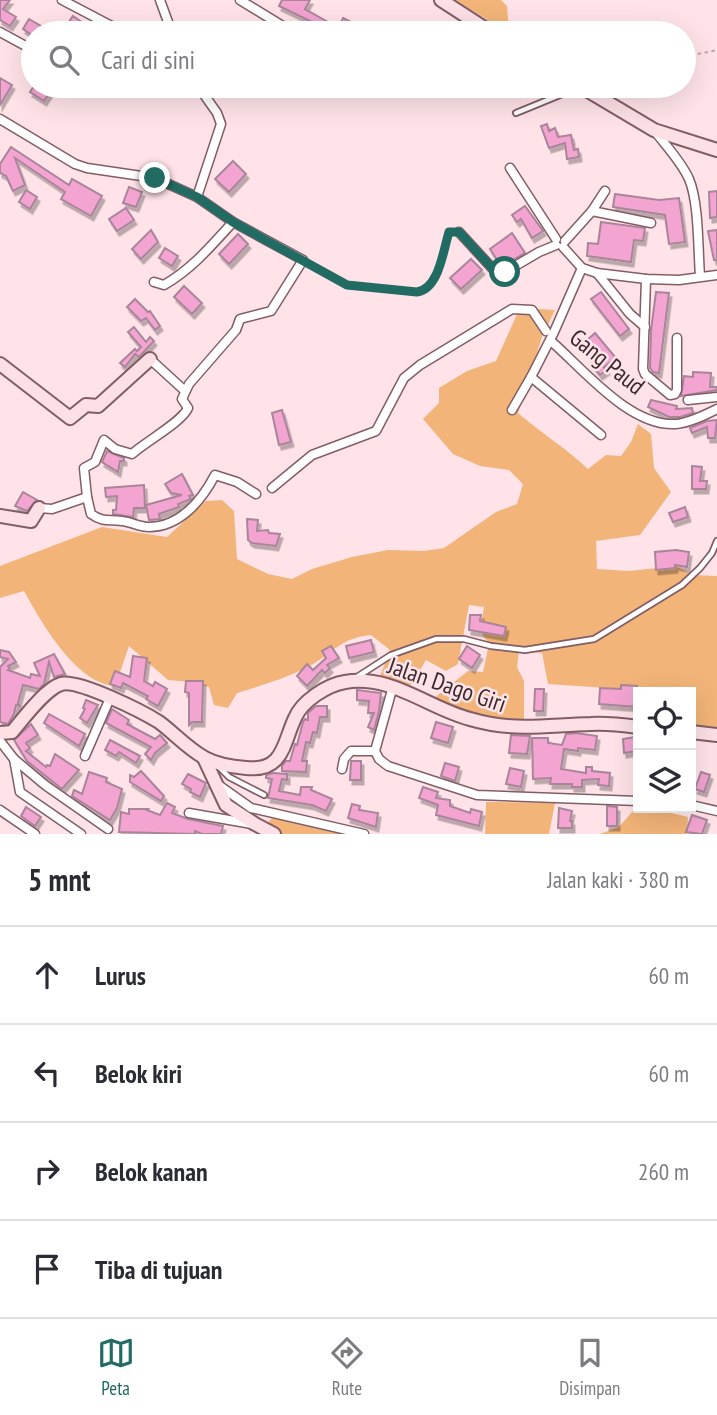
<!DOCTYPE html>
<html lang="id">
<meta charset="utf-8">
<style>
body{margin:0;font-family:"PT Sans Narrow",sans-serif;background:#f2f2f3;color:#2b2b33}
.controls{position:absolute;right:21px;bottom:21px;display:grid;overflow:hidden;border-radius:0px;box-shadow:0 7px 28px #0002}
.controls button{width:63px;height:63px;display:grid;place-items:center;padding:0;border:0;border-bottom:2px solid #e1e1e2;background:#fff;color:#2b2b33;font:35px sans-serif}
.stop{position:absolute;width:21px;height:21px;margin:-16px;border:5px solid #226b63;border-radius:50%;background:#fff}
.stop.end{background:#226b63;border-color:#fff;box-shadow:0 2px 7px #0008}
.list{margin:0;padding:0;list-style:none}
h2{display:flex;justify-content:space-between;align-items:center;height:91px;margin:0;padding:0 28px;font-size:30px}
h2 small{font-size:23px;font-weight:400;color:#7c7c81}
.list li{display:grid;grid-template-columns:46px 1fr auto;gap:21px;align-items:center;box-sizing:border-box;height:98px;padding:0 28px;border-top:2px solid #e1e1e2}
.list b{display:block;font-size:26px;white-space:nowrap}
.list em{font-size:23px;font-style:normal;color:#7c7c81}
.icon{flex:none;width:38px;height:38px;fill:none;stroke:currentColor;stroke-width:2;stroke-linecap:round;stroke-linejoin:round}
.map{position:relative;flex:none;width:717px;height:834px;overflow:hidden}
.search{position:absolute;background:#fff;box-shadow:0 7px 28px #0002;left:21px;right:21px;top:21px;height:77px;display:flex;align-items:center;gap:18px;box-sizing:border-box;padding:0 24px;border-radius:38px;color:#7c7c81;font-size:26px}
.sheet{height:483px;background:#fff}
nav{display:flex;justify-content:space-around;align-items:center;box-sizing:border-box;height:98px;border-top:2px solid #e1e1e2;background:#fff;font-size:19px;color:#7c7c81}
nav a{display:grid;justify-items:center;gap:4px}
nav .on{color:#226b63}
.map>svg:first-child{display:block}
.green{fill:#f2b478}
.building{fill:#f3a4d1;stroke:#a98599;stroke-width:2;filter:url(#shadow)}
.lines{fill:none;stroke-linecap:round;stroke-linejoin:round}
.lane-casing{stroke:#835d65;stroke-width:8}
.street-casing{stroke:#835d65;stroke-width:11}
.secondary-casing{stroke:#835d65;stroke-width:16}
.path{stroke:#bea6aa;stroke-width:2;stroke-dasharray:3.5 3.5;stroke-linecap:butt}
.lane{stroke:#fff;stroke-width:4.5}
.street{stroke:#fff;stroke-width:8}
.secondary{stroke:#fce0e6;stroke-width:12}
.route{stroke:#226b63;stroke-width:9}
.labels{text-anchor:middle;stroke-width:5;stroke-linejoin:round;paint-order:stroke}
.street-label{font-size:24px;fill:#3b2a2d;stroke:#ffe3e8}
</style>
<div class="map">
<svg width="717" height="834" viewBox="0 0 717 834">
<defs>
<filter id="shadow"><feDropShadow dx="2.5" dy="4.5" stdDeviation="0" flood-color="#0004"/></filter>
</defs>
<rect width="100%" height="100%" fill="#ffe3e8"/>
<g class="green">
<path d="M455,0h46l6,6 2,27z"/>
<path d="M538,309l17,1 -13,27 -24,76c23,20 48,35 70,56l18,-14 15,1 10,-14 7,-18 13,10 3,34 17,24 -31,43 -44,6 1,28 32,2 46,-5 19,9 23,1v158l-26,-3v-39l-53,1 -17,-4 -73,-5 -6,-31 -23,-2 -2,16 7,14v39h-35l-56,-21 35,-28 15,1 6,-28 -9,-13 4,-24 -15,-2 -11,59 -12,7 -20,-11 -15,25 -32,-6 11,-29 -19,-15c-33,3 -40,21 -67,34 -21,10 -44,17 -67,24l-9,15 -14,-3 -5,-18 -18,-5 -23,-2 -39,-34 -14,41c-7,-2 -14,-4 -20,-7 -30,-17 -55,-60 -71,-89l-24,7v-32l102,-39 65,10 39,-36 16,-1 12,11 3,48 31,15 24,5 20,-10 40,-12 36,-7 36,1 20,-3 52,-36 21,-8 6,-20 -14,-14 -29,-4 -27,-12 -30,-35 16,-16v-15l28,-17 29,-10 22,-49z"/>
<path d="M486,802l69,1 -6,31h-64z"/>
<path d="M638,805v3h13l37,9 -1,17h-87l19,-7z"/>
<path d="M277,811l66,23h-83z"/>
</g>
<g class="building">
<path d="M0,0h10l-7,9 13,8 -6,9 -10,-6z"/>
<path d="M282,0h28l-5,9 23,13 -4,6 -45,-22z"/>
<path d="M73,16l25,17h-37z"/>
<path d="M343,18l18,9 -3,6h-22z"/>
<path d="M29,19l24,14h-20v3l-10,-7z"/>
<path d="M0,78l12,7 -12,20z"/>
<path d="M34,86h20l-10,15 -14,-9z"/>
<path d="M547,124l2,7 6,-3 3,9 13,-2 3,15 4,-1 1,8 -12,2 -2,-16 -16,5 -8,-22z"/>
<path d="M11,147l58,38 3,-6 30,17 -11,20 -30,-17 4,-7 -50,-34 10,27 -12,6 -7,-15 -6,-3v-9z"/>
<path d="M233,161l13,13 -17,18 -14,-13z"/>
<path d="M129,187l13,5 -6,15 -13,-4z"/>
<path d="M26,190l11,7 -7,12 -11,-7z"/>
<path d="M717,191v26l-7,1 -1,-26z"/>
<path d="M615,194l44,6 20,-2 6,44 -16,2 -4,-29 -52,-8z"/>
<path d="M525,206l18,25 -11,7 -11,-19 -4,3 -5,-7z"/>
<path d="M126,208l8,12 -17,11 -8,-12z"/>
<path d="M601,222l44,6 -2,13 -9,-1 -3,22 -44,-6 1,-13 10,1z"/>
<path d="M151,230l7,12 -17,17 -9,-10z"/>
<path d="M717,230v30h-3l-6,-29z"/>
<path d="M512,233l13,20 -21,12 -5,-2 -9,-14z"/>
<path d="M238,234l10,10 -19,20 -10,-10z"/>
<path d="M165,248l13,8 -6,10 -13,-8z"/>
<path d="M471,259l11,11 -21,19 -11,-11z"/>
<path d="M184,286l18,17 -10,11 -18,-17z"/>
<path d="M601,292l28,37 -9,7 -29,-37z"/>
<path d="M656,292l13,1 -10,80 -6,-1 -3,-4 1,-38z"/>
<path d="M135,299l13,13 2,-1 10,15 -5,4 -9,-12 -5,3 -14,-14z"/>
<path d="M134,327l12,15 4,-5 4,4 -15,16 -4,-3 -10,13 -5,-4 15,-14 2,2 4,-4 -13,-15z"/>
<path d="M595,333l21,25 -12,9 3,3 -7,5 -9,-11 11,-8 -15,-16z"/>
<path d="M693,372l18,1 -1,14h7v3l-36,6 3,-20 9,1z"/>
<path d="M651,400l26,6 -1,3 16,-1 1,5 -13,4h-11l-21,-10z"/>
<path d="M282,410l9,32 -12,3 -7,-32z"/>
<path d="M717,420l-2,18h-7l-1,-11 -15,6 -2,-5 17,-7z"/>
<path d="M107,451l17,7v3h-4l-2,11 -16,-10z"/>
<path d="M692,466l10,1 -2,14h7l-1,8h-14z"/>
<path d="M182,474l11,21 -4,1 2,3 -13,5 1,3 -20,7 1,5 -11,1 -3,-15 36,-10 -11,-2 -6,-9z"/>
<path d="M144,485l1,23h-11l-1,9 -20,-3v-4h3l1,-14 -11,1 -1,-9z"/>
<path d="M23,492l14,8 -10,11 -12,-5z"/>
<path d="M685,507l3,10 -15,5 -4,-9z"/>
<path d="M247,519l11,1 -1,11 11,-1 1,3 11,1 -4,12 -24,-3 -4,-3z"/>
<path d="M676,550l13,2 -2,15 -12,-2v3l-19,2 -1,-18z"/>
<path d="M470,615h11l-1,6 26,6 -2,9 -35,-6z"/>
<path d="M371,640l3,12 -25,6 -3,-12z"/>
<path d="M331,646l8,12 -12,7 3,3 -5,5 -3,-3 -15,16 -10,-10 10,-12 6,6 13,-12 -4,-7z"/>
<path d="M467,646l13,9 -8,13 -13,-9z"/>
<path d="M0,650l9,2 7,10 -8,4 2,2 -2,2 22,8 1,-4 9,2 -6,-13 20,-9 11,20 -11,3 -5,-15 -5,22 -5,5 -16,-4 -5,18 2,3 -4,-1 -2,9 -6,10 -8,-2v-55l8,-8 -8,-2z"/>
<path d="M133,656l14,2 -3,23 9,5 2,-4 12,7 -9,17 -12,-7 2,-3 -25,-13 -2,5 -11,-4 5,-13 15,6z"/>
<path d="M186,681h17l-1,41h-10l-3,3v-32l-4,-1z"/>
<path d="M621,685l16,1v21l-38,-3 1,-16 21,1z"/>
<path d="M535,689h9l-1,22h-9z"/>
<path d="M357,690l24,3 -2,18 -5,19 -6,-3 6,-14h-6l1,-12 -12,-1z"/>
<path d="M86,700l12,5 -11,18 -7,-5 5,-9 -2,-1z"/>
<path d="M316,706h11v11h-7l-3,16 -4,-1 -3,11 -4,-1 -4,19h5l-1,11 -24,-1v-5l4,-5h4l5,-17 2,1 6,-23 2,-3 3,1v-7z"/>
<path d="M112,709l17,11 -2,4 28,15 5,-4 7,8 -12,10 -4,7 -6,-6 6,-7 -45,-24z"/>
<path d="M49,714l36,20 -6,12 -35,-23z"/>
<path d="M436,722l17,5 -5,16 -17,-5z"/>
<path d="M31,724l7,11 -12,8 4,5 -4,3 20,16 1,-2 3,1 5,-12 24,16 -17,19 -35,-28 -13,-21z"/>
<path d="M576,733l21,3 -2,14 -17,-2v3l-14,-2 -3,20 25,4v-6h6v4l18,2 -1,13 -11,-1 1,-6 -17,1v7h-10v-3h-22l1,-6 -18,1 -1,-41h16v5l14,2 4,-11z"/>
<path d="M511,735l19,1 -3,18 -18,-1z"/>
<path d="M635,737l2,14 -13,2 -1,-14z"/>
<path d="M110,740l30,16 -4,7 -17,-11 -3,4 -11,-6z"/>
<path d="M351,761h10v19h-11z"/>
<path d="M445,763l14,4 -4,14 -14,-5z"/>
<path d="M510,768l14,3 -3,16 -15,-3z"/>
<path d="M141,771l23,25 -3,5 -31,-19v-7l4,2z"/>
<path d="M89,772l18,6 -1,4 16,7 -5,19 -7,12 -38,-24 2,-6 8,4z"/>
<path d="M701,772l9,3 -6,17 -9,-3z"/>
<path d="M273,773l14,1v6l-5,-1 -3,12 21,4 1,-8h11l-1,3 21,9 -6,12 -14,-6 -44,-7 4,-19 -6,-1v-3z"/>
<path d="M188,774l18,9 -6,14 -10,-5 1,-3 -9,-5z"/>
<path d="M423,787l15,5 -2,6 14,2v6l20,7 1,-4 11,3 -3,14 -43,-11 2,-10 -19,-7z"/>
<path d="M167,803l8,4 -3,6 16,6 35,7 -2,8h-19l-7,-3v3l-76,-2 2,-20 8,2v-5h19l-1,1 13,5z"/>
<path d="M352,804l8,2 -1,4 19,3 -2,14 -28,-9z"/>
<path d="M607,806l10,1v19h-10z"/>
<path d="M26,807l15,10 -6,9 -14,-10z"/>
<path d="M559,808l13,3 -2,10h2v7h-14z"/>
<path d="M692,815l15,5 -5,14 -16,-2z"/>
</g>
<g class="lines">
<defs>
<g id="lane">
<path d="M516,113l61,-25"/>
<path d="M357,677l34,-22 45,-16h28l27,7 34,4 69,-11 88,-54 18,-17 12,-15 5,-12"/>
<path d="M218,766l11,11 35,18"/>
</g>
<g id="street">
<path d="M62,0l63,33"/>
<path d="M160,0l12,33"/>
<path d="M240,0l54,33"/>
<path d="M0,32l33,18"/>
<path d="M112,86l34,4 3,-1 1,-3"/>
<path d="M380,86l9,6"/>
<path d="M0,119l75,45 12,4 68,10 42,19 24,-73 -4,-11 -19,-27"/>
<path d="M654,130c12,16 27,31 35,49 10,23 9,71 11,97"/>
<path d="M510,168l46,71"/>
<path d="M592,211l13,-20"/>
<path d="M459,232l33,36 13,4 34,-20 17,-7"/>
<path d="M565,241l27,-30 59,12"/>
<path d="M563,247l19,21 15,5 49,6 33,1 38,-5"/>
<path d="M582,268l-28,64 -23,45 70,58"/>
<path d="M597,273l33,41 15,13"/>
<path d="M646,279l-3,90 2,5 25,21 5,-1 2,-4v-52"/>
<path d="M154,282l10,3c28,-16 48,-40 69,-63"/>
<path d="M552,342c31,27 78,85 124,82 13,-1 29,-9 41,-15"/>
<path d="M150,359l35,32"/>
<path d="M688,400l29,-3"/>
<path d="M512,410l19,-33"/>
<path d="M272,488l40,-33 64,-24 28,-53 16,-13 92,-56 20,1 14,21"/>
<path d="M87,497l4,17c13,9 17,5 31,7 10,1 17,6 27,6 31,0 53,-27 66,-52l22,7 19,12"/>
<path d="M39,508l13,1 35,-12 -3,-29 11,-6 9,-22 11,9 17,5c13,-12 50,-32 56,-46l-6,-9 7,-15 47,-54 4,-11 31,-8 32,-51 -70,-38 -36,-25"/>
<path d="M393,686l-18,65 4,8 9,7 89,29 161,6"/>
<path d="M0,741l14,18 6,33 61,42"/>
<path d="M85,756l25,-58"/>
<path d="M14,759l31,26 63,44"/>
<path d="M342,769l2,-10 7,-8h24"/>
<path d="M220,786l31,22 113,26"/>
<path d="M691,805l26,6"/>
<path d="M0,810l35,24"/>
<path d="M189,813l63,11"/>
</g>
<g id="secondary">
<path d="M441,0l51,33"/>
<path d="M580,86l74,44 63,20"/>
<path d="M0,364l70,54 16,-13 12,1 52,-47"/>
<path d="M0,516l31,5 8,-13"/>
<path d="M691,732l26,3"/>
<path d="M0,733l12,-1c11,-13 33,-43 49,-48 17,-5 82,28 98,38 15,11 29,27 46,36 11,6 28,9 41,10 38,4 37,-25 49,-50 7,-17 32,-33 50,-36 46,-8 83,26 125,37 44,13 76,6 121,5 15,-1 32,1 47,3"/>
<path d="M204,758l22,47 29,19 19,10"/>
</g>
</defs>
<use href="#lane" class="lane-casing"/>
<use href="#street" class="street-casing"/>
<use href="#secondary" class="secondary-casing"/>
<g class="path">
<path d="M684,57l33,-7"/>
<path d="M310,264l37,21 70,7c22,-4 26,-41 32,-60h2"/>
</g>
<use href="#lane" class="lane"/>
<use href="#street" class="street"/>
<use href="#secondary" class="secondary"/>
</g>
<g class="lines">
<path class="route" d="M155,178l42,19 36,25 114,63 70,7c22,-3 26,-41 32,-60h10l33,36 13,4"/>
</g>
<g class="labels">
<g class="street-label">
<text transform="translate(607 362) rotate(39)" y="8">Gang Paud</text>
<text transform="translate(447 685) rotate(19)" y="8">Jalan Dago Giri</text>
</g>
</g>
</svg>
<div class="controls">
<button><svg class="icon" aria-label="locate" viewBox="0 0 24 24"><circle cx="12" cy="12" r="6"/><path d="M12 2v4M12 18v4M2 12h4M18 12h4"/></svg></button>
<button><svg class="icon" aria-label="layers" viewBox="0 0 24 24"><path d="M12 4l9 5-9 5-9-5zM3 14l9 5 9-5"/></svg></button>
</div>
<div class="stop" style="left:505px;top:272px"></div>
<div class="stop end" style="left:155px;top:178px"></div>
<div class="search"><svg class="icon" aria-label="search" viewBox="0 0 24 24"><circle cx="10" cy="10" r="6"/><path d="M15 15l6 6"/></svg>Cari di sini</div>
</div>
<section class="sheet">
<h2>5 mnt<small>Jalan kaki · 380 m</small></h2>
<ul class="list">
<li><svg class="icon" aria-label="ahead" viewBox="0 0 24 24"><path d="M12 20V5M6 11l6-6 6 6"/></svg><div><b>Lurus</b></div><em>60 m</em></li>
<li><svg class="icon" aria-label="left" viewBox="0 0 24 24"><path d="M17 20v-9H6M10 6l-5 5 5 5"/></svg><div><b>Belok kiri</b></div><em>60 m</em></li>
<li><svg class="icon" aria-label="right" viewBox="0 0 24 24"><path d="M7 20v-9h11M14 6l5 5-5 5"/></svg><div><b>Belok kanan</b></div><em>260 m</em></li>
<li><svg class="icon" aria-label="arrive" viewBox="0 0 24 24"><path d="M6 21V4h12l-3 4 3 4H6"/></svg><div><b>Tiba di tujuan</b></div></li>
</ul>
</section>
<nav>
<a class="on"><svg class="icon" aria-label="map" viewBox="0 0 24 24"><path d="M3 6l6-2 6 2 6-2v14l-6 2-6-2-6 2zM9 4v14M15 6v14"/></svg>Peta</a>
<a><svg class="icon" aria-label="directions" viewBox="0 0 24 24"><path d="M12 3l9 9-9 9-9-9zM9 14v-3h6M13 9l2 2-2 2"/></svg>Rute</a>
<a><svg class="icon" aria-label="saved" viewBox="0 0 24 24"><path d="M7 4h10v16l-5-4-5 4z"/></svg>Disimpan</a>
</nav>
